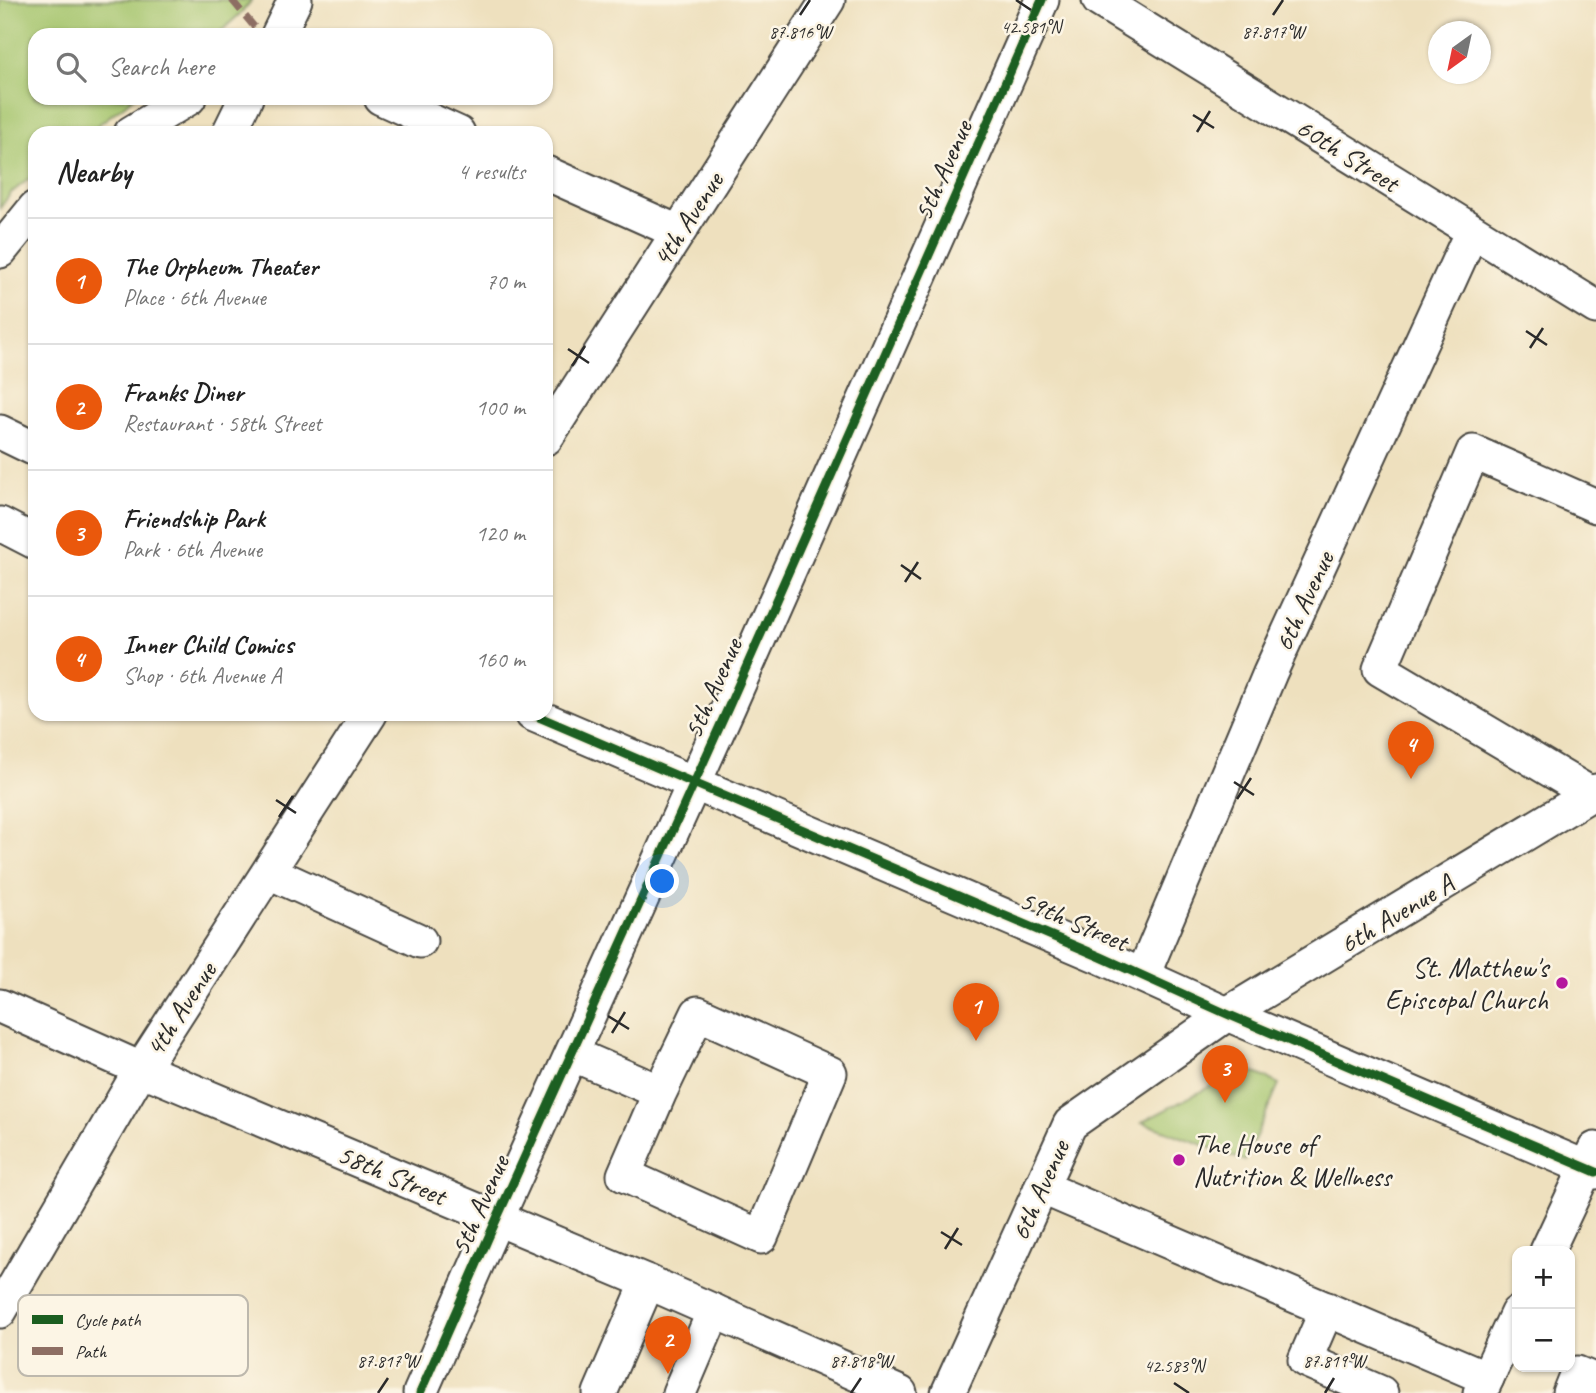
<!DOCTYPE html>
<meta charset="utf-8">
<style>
body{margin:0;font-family:Caveat,sans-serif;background:#f2f2f2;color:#222}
.controls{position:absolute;right:21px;bottom:21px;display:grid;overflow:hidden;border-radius:14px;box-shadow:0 2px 5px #0004}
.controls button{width:63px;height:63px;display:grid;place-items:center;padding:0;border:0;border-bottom:2px solid #e0e0e0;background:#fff;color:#222;font:35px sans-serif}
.compass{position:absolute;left:1428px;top:21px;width:63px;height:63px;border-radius:50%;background:#fff;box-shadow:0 2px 5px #0004;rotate:213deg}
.you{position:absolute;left:663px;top:882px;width:24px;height:24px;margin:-18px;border:5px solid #fff;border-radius:50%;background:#1a73e8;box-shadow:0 0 0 10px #1a73e833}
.badge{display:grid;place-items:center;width:46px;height:46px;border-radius:50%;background:#ea580c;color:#fff;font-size:23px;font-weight:700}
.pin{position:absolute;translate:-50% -58px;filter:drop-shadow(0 2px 4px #0008)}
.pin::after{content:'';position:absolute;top:37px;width:24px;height:21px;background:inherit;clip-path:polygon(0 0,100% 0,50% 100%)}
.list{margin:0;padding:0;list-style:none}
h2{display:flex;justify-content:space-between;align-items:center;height:91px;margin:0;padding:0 28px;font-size:30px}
h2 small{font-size:23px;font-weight:400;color:#767676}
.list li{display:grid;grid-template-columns:46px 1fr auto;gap:21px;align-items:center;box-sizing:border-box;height:126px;padding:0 28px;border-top:2px solid #e0e0e0}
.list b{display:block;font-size:26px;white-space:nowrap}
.list p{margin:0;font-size:23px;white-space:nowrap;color:#767676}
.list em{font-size:23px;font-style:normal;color:#767676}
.icon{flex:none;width:38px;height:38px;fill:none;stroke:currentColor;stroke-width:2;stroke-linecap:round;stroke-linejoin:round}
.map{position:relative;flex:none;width:1596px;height:1393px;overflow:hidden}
.search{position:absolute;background:#fff;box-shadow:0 2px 5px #0004;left:28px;top:28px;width:525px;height:77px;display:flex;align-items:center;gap:18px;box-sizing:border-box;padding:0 24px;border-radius:21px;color:#767676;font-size:26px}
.panel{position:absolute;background:#fff;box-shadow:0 2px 5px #0004;left:28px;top:126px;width:525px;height:595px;border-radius:21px}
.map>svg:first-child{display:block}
.green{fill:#a5c56d;stroke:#68784c;stroke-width:2}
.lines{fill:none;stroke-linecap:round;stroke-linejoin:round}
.minor-casing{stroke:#484641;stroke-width:37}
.minor{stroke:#fff;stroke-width:33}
.quiet{stroke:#8d6e63;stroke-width:7;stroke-dasharray:14 7;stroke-linecap:butt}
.cycleway-casing{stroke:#fcf5e5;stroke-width:13}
.cycleway{stroke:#1b5e20;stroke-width:9}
.ticks{fill:none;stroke:#2b2b2b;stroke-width:2.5}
.poi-dot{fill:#b5179e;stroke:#fcf5e5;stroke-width:2.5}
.labels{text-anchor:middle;stroke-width:5;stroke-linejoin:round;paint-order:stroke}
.street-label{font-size:28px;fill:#2b2b2b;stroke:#fcf5e5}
.poi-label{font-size:28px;fill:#2b2b2b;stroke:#fcf5e5;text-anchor:end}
.key{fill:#fcf5e5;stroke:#bdb8ad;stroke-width:2}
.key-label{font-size:19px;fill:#2b2b2b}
.ticks-label{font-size:18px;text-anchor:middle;fill:#2b2b2b;stroke:#fcf5e5;stroke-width:5;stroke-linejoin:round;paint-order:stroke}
</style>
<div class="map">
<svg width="1596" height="1393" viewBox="0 0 1596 1393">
<rect width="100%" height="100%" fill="#fcf5e5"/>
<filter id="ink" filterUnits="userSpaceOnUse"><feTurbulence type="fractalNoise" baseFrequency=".0143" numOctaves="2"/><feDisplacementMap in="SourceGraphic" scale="14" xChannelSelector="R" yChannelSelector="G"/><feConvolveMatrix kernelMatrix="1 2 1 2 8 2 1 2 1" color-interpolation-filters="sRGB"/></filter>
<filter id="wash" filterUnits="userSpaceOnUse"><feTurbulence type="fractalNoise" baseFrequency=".00686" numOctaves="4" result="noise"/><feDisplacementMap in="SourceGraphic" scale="28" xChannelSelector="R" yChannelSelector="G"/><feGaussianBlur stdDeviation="1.57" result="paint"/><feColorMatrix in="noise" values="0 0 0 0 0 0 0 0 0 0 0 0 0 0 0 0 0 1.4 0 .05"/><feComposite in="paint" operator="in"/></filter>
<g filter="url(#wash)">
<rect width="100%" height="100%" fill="#eee0be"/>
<g class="green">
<path d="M0,0h252l-10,12 -25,23h-182v63h99l-47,35h-52v41l-24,19 -11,15z"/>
<path d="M1245,1068l34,16 -34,77 -103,-39z"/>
</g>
</g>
<g filter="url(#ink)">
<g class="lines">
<defs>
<g id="minor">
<path d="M1099,0l497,307"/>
<path d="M278,35l17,-35"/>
<path d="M381,98l77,35"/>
<path d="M131,133l58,-35"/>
<path d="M229,133l17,-35"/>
<path d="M546,173l132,59"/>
<path d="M0,251l35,-43"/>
<path d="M0,432l35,17"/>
<path d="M546,438l282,-438"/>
<path d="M0,524l35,18"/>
<path d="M532,714l569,243 126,57 369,158"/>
<path d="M1591,794l-211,-125 93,-217 123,54"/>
<path d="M269,872l151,69"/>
<path d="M1143,975l127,-302 202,-442"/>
<path d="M0,1006l141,63 507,213 252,111"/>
<path d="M572,1054l88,38 -36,83 137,62 69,-164 -132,-60 -38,79"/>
<path d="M1041,1187l446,191"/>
<path d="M1547,1251l48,-102"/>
<path d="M1327,1309l-22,51 76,33"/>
<path d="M0,1311l141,-242 229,-355"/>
<path d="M420,1393l77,-175 232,-512 313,-706"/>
<path d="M600,1393l48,-111"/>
<path d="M679,1393l35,-82"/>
<path d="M948,1393l122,-269 157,-110 369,-223"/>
<path d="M1480,1393l37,-80"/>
<path d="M1569,1393l8,-20 19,8"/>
</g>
</defs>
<use href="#minor" class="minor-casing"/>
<use href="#minor" class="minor"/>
<path class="quiet" d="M232,0l29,35"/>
<defs>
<g id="cycleway">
<path d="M532,714l569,243 126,57 369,158"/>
<path d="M420,1393l77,-175 232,-512 313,-706"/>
</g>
</defs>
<use href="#cycleway" class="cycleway-casing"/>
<use href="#cycleway" class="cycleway"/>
</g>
</g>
<path class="ticks" d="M1016,0l15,10M800,15l10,-15M1273,15l10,-15M1193,115l21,13M1197,132l13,-21M1526,331l21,14M1530,348l13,-20M568,349l21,14M572,366l13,-20M901,565l20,14M905,582l13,-20M1234,782l20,13M1237,799l14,-21M276,800l20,13M279,817l14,-21M608,1016l21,13M612,1033l13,-21M941,1232l21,13M945,1249l13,-21M1174,1383l15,10M378,1393l10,-15M851,1393l10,-15M1325,1393l9,-15"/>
<g class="poi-dot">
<circle cx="1562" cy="983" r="7"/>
<circle cx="1179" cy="1160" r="7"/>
</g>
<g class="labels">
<g class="street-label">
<text transform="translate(1348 154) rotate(32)" y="10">60th Street</text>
<text transform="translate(942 170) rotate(-66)" y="10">5th Avenue</text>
<text transform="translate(687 219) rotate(-57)" y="10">4th Avenue</text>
<text transform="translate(1303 601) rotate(-65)" y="10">6th Avenue</text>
<text transform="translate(712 688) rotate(-66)" y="10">5th Avenue</text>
<text transform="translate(1396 913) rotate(-31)" y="10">6th Avenue A</text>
<text transform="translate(1074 920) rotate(23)" y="10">59th Street</text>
<text transform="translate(180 1009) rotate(-57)" y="10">4th Avenue</text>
<text transform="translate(392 1174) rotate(23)" y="10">58th Street</text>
<text transform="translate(1039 1190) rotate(-66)" y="10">6th Avenue</text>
<text transform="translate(479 1205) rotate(-66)" y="10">5th Avenue</text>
</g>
<g class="poi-label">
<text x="1548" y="977">St. Matthew's<tspan x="1548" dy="32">Episcopal Church</tspan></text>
<text x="1193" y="1154" text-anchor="start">The House of<tspan x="1193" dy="32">Nutrition &amp; Wellness</tspan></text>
</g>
</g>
<rect x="18" y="1295" width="230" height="81" rx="10" class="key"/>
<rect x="32" y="1315" width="31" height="9" fill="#1b5e20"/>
<rect x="32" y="1347" width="31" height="8" fill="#8d6e63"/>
<g class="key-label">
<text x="75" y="1326">Cycle path</text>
<text x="75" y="1358">Path</text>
</g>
<g class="ticks-label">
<text x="1031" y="33">42.581°N</text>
<text x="800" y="38">87.816°W</text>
<text x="1273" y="38">87.817°W</text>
<text x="388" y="1367">87.817°W</text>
<text x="861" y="1367">87.818°W</text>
<text x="1334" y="1367">87.819°W</text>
<text x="1174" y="1372">42.583°N</text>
</g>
</svg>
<div class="controls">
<button>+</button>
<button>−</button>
</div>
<svg class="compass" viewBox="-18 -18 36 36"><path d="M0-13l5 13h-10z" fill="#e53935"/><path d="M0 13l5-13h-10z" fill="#767676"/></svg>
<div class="you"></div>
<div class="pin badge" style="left:976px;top:1041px">1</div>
<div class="pin badge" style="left:668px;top:1374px">2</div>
<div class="pin badge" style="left:1225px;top:1103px">3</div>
<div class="pin badge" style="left:1411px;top:779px">4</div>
<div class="search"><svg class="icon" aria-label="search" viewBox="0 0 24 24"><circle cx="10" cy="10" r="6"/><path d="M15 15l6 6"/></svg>Search here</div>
<section class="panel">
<h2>Nearby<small>4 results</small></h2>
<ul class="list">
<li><span class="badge">1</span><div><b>The Orpheum Theater</b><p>Place · 6th Avenue</p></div><em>70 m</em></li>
<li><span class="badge">2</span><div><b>Franks Diner</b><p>Restaurant · 58th Street</p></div><em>100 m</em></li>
<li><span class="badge">3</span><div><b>Friendship Park</b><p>Park · 6th Avenue</p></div><em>120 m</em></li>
<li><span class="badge">4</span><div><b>Inner Child Comics</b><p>Shop · 6th Avenue A</p></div><em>160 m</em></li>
</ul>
</section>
</div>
